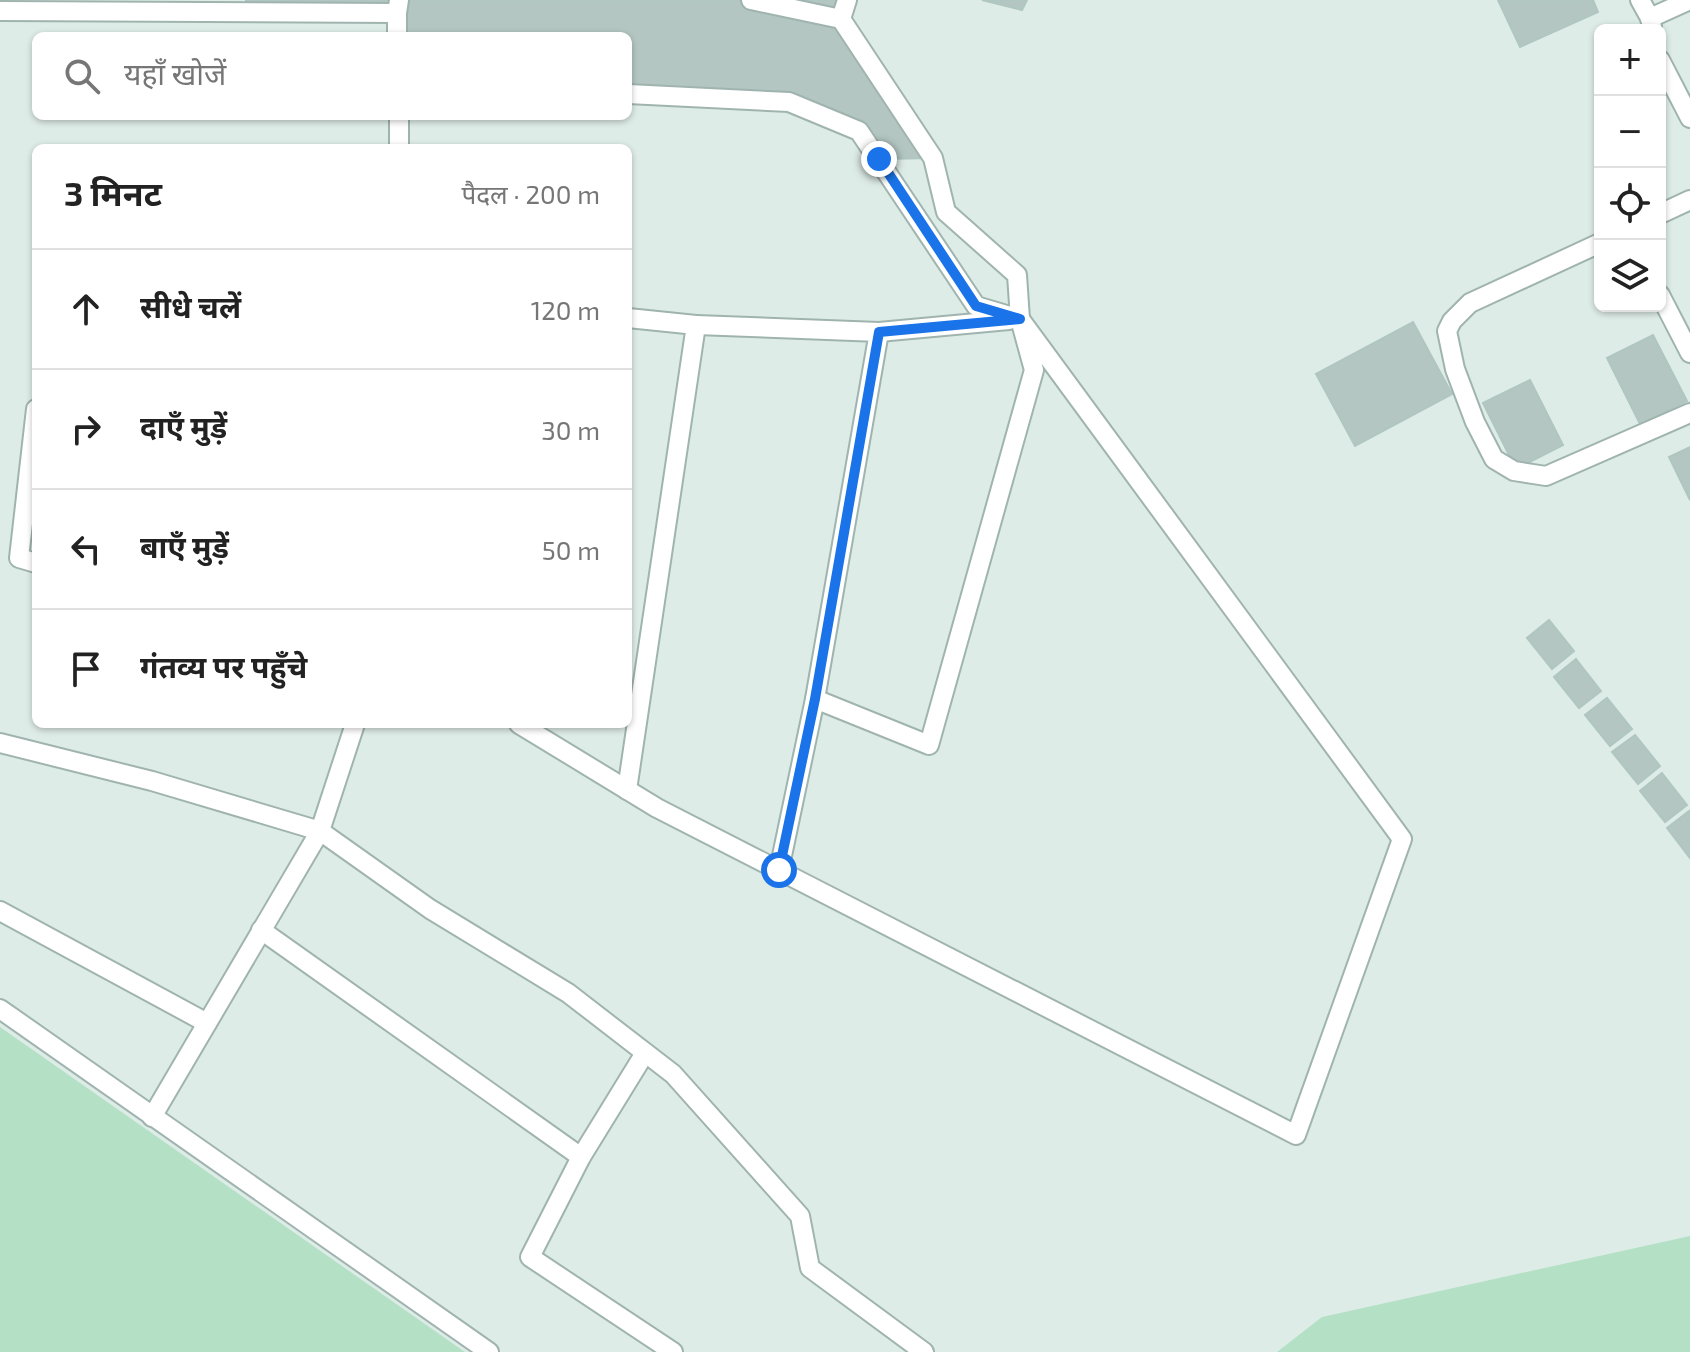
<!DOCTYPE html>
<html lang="hi">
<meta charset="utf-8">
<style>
body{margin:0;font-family:"Exo 2","Noto Sans Devanagari",sans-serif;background:#f2f2f2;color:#222}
.controls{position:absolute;right:24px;top:24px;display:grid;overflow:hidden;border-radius:12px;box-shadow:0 2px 6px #0004}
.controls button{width:72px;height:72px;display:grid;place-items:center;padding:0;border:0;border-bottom:2px solid #e0e0e0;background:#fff;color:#222;font:40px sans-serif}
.stop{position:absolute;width:24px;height:24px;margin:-18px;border:6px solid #1a73e8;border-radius:50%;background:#fff}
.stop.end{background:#1a73e8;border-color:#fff;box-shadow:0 2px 8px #0008}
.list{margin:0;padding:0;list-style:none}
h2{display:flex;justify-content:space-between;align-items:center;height:104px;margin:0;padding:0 32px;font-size:34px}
h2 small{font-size:26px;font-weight:400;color:#767676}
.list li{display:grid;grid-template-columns:52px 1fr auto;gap:24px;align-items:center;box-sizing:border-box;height:120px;padding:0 32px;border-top:2px solid #e0e0e0}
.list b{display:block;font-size:30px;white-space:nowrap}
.list em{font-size:26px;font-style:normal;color:#767676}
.icon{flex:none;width:44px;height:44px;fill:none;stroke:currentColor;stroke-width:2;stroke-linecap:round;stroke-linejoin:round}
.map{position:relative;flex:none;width:1690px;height:1352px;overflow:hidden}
.search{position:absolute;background:#fff;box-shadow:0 2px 6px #0004;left:32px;top:32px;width:600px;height:88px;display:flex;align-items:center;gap:20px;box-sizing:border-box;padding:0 28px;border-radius:12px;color:#767676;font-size:30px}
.panel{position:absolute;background:#fff;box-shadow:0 2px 6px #0004;left:32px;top:144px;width:600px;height:584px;border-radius:12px}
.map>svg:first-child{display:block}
.green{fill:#b4e0c6}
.building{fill:#b3c6c1;stroke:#b0c6c0;stroke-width:2}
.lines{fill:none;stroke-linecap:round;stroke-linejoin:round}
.service-casing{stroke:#a0b4af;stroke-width:22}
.service{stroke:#fff;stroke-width:18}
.route{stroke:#1a73e8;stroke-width:10}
</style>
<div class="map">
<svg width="1690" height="1352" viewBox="0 0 1690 1352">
<rect width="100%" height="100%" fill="#deece7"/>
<g class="green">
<path d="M0,1027l465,325h-465z"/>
<path d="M1690,1236v116h-413l45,-35z"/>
</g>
<g class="building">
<path d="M246,0h153l-2,13 -152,-1z"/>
<path d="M399,0h448l-6,19 92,139 -54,1 -20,-28 -70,-29 -161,-9v-57h-231z"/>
<path d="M982,0h45l-5,10z"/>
<path d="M1498,0h95l5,12 -78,35z"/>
<path d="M1413,322l39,72 -97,52 -39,-72z"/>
<path d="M1653,335l34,66 -47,23 -33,-66z"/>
<path d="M1530,380l33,65 -47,24 -33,-66z"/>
<path d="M1690,447v53l-21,-43z"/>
<path d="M1549,620l25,31 -22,18 -25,-31z"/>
<path d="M1576,659l25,32 -22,17 -25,-31z"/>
<path d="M1607,698l25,31 -22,17 -25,-31z"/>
<path d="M1635,735l25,31 -22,18 -26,-32z"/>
<path d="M1662,773l25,32 -22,17 -25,-31z"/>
<path d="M1689,811l1,2v45l-23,-30z"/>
</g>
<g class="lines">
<defs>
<g id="service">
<path d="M751,0l90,19 6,-19"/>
<path d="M1640,0l10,18 2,9"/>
<path d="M0,11l397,2 2,-13"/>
<path d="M397,13v23"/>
<path d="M1650,18l40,-18"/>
<path d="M841,19l92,139 13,54 71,63 3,44"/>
<path d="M1660,60l30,58"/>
<path d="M628,94l161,8 70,29 117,175 44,13"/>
<path d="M399,116v32"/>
<path d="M1660,214l30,-14"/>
<path d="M1600,243l-130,60 -18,18 -5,10 8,38 20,53 19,37 20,12 32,5 144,-63"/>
<path d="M1660,295l30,58"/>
<path d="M696,325l183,7 -64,367"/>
<path d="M879,332l130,-12"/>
<path d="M36,409l-17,149 17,5"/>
<path d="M519,724l138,84 639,327 106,-296 -382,-520 14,51 -105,375 -114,-46 -36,171"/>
<path d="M0,743l152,38 168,50 110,78 138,84 105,81 127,142 10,52 114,84"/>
<path d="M627,790l69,-465 -68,-7"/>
<path d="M0,911l207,112"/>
<path d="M261,930l320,227 64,-104"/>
<path d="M0,1009l489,343"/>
<path d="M152,1117l168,-286 35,-107"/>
<path d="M581,1157l-51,100 143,95"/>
</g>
</defs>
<use href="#service" class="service-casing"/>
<use href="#service" class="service"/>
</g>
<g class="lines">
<path class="route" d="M779,870l36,-171 64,-367 141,-13 -44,-13 -97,-147"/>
</g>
</svg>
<div class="controls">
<button>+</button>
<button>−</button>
<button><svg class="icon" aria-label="locate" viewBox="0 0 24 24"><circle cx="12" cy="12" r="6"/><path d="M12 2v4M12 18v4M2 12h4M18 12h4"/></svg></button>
<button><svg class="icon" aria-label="layers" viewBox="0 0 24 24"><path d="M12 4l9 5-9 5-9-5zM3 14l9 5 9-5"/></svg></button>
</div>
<div class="stop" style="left:779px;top:870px"></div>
<div class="stop end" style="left:879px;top:159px"></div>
<div class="search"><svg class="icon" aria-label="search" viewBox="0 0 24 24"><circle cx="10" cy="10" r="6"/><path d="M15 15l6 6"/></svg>यहाँ खोजें</div>
<section class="panel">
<h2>3 मिनट<small>पैदल · 200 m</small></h2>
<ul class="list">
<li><svg class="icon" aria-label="ahead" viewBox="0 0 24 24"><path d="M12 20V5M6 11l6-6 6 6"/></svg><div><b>सीधे चलें</b></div><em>120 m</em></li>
<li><svg class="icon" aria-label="right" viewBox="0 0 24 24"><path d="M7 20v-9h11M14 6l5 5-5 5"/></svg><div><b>दाएँ मुड़ें</b></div><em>30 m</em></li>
<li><svg class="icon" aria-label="left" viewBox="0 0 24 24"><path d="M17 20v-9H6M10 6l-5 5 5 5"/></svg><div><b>बाएँ मुड़ें</b></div><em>50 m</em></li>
<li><svg class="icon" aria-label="arrive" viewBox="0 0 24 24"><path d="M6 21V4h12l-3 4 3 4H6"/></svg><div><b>गंतव्य पर पहुँचे</b></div></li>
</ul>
</section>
</div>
